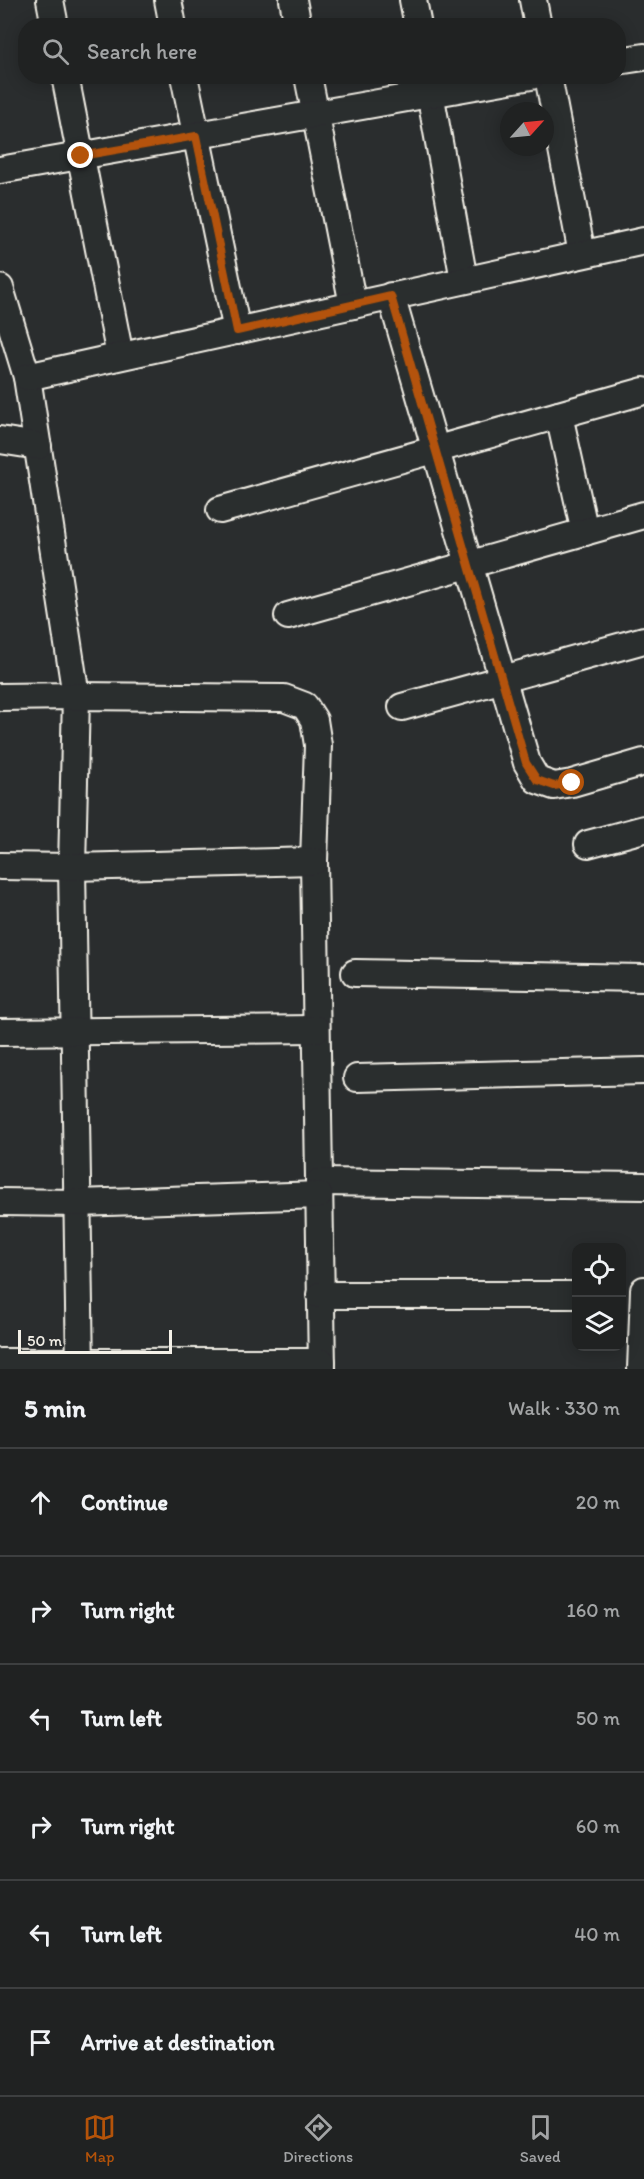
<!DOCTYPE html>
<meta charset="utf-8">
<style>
body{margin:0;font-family:Itim,sans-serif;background:#2d2f2f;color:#f1f3f6}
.controls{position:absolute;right:18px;bottom:18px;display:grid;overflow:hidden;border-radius:12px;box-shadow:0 3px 15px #0003}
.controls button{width:54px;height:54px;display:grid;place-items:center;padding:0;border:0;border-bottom:2px solid #3d3f40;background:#202222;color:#f1f3f6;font:30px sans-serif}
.compass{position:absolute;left:500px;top:102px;width:54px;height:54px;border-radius:50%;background:#202222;box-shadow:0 3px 15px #0003;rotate:63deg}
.scale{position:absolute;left:18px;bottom:15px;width:154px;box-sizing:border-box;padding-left:6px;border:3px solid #f4f1e8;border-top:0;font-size:16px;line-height:21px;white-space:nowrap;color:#f4f1e8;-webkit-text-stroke:4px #2a2d2e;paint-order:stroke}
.stop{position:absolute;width:18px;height:18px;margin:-14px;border:4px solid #b45309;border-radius:50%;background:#fff}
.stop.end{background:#b45309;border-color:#fff;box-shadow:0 2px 6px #0008}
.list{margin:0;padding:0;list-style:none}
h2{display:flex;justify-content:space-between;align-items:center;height:78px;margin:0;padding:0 24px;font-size:26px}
h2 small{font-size:20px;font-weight:400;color:#a2a4a5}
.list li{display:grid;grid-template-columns:39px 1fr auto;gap:18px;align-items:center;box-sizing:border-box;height:108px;padding:0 24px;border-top:2px solid #3d3f40}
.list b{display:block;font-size:22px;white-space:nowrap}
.list em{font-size:20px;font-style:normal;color:#a2a4a5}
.icon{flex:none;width:33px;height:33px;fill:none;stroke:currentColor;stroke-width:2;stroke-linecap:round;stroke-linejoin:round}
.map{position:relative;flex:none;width:644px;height:1369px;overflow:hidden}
.search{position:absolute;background:#202222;box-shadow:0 3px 15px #0003;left:18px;right:18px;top:18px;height:66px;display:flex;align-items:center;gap:15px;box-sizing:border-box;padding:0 21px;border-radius:24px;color:#a2a4a5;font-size:22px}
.sheet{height:726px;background:#202222}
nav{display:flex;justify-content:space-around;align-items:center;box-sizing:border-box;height:84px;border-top:2px solid #3d3f40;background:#202222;font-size:16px;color:#a2a4a5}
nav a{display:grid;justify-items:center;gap:3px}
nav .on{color:#b45309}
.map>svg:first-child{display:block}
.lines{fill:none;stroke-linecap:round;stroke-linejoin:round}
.minor-casing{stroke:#f4f1e8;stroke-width:30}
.minor{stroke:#2a2d2e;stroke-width:26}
.route{stroke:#b45309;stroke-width:8}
</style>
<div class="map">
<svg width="644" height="1369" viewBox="0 0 644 1369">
<rect width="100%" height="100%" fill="#2a2d2e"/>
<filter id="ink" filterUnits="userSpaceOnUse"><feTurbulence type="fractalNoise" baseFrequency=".0167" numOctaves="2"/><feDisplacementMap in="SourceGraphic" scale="12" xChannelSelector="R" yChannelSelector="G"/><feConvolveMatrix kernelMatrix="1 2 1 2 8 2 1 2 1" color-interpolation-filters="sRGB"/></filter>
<g filter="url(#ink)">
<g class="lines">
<defs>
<g id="minor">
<path d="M50,0l5,26"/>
<path d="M168,0l5,26"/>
<path d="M293,0l5,26"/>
<path d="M413,0l5,26"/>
<path d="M533,0l5,26"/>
<path d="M618,61l26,-4"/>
<path d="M65,76l55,280"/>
<path d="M184,76l53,255"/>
<path d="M308,76l45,229"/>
<path d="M427,76l37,204"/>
<path d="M548,76l34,178"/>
<path d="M0,170l531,-94"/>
<path d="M0,288l27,89 49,319 -4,171 8,502"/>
<path d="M391,296l136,467 10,17 17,6 18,-3 72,-21"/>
<path d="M27,377l617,-136"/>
<path d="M559,415l26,117"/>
<path d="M0,440l38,6"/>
<path d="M220,510l424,-119"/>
<path d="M288,616l356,-101"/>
<path d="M0,697l76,-1 208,2 21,8 9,14 4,25 -4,116 8,508"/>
<path d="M402,707l242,-67"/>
<path d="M588,844l56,-15"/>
<path d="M0,866l72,1 242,-6"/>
<path d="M355,973l289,5"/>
<path d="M0,1032l316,-3"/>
<path d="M357,1078l287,-7"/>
<path d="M319,1182l325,4"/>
<path d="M0,1202l78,1 241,-8"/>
<path d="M320,1295h256"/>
<path d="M0,1362h322"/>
<path d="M641,1369l3,-79"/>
</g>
</defs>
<use href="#minor" class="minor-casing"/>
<use href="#minor" class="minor"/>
</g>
</g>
<g class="lines" filter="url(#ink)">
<path class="route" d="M81,156l115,-20 41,195 154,-35 135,467 11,17 17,6 18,-3"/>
</g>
</svg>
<div class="controls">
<button><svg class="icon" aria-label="locate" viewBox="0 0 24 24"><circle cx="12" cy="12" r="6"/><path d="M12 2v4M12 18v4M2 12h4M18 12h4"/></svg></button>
<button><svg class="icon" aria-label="layers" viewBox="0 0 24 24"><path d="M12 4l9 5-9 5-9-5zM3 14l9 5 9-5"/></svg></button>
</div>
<svg class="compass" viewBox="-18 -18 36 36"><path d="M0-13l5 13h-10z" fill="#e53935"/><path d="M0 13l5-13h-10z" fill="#a2a4a5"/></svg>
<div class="scale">50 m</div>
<div class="stop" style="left:572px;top:783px"></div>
<div class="stop end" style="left:81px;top:156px"></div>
<div class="search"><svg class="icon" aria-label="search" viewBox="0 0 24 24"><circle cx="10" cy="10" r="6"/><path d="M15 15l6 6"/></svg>Search here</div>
</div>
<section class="sheet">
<h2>5 min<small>Walk · 330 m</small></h2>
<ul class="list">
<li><svg class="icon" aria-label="ahead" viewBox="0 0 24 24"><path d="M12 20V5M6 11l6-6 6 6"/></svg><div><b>Continue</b></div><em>20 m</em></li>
<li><svg class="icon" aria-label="right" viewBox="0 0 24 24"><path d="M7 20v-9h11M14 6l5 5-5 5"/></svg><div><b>Turn right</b></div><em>160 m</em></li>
<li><svg class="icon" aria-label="left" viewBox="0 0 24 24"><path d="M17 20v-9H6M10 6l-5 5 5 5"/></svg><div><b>Turn left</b></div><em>50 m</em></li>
<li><svg class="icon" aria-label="right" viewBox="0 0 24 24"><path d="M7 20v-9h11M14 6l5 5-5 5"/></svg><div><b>Turn right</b></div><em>60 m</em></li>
<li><svg class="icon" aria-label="left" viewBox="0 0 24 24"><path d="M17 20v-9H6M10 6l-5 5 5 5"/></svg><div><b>Turn left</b></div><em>40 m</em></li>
<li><svg class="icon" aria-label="arrive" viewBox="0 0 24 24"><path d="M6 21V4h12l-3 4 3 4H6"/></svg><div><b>Arrive at destination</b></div></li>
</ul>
</section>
<nav>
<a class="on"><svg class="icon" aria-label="map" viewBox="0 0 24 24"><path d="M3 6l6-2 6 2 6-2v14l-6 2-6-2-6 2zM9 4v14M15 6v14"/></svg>Map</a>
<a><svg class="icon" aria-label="directions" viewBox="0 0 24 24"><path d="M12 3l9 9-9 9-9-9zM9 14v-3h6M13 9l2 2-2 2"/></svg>Directions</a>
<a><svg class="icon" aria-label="saved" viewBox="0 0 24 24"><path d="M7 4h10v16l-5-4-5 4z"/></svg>Saved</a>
</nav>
